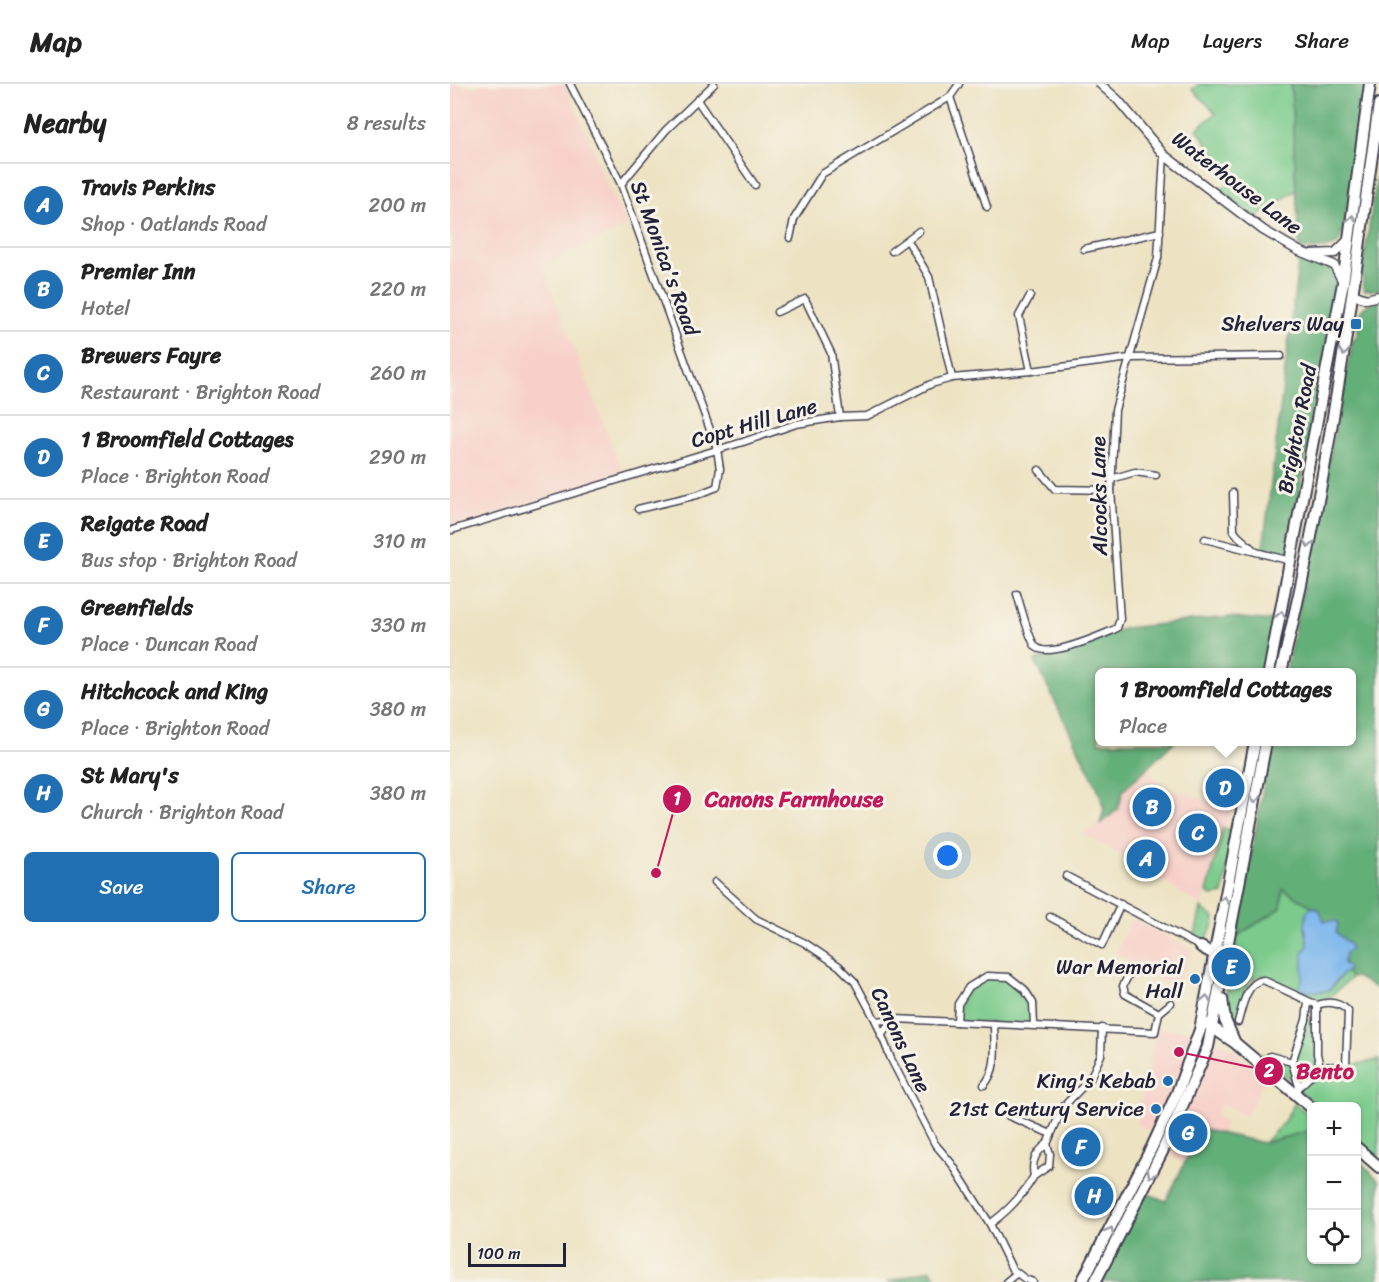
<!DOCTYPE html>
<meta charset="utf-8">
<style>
body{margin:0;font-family:Sriracha,sans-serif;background:#f2f2f2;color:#222}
.controls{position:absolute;right:18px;bottom:18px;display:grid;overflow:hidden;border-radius:9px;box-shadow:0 2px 4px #0004}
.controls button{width:54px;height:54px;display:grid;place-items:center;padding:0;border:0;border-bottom:2px solid #e0e0e0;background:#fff;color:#222;font:30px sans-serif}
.scale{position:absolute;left:18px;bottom:15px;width:98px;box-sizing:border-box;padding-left:6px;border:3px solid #22223b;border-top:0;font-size:16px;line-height:21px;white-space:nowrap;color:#22223b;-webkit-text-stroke:4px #f7f3e8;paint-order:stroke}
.you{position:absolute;left:498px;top:772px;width:21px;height:21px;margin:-15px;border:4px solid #fff;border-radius:50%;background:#1a73e8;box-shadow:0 0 0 9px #1a73e833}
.badge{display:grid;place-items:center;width:39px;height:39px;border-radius:50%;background:#1f6fb2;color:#fff;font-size:20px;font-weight:700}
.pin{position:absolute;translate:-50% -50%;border:3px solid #fff;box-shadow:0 2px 6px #0006}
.popup{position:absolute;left:645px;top:584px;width:261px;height:78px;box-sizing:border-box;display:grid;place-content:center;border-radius:9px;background:#fff;filter:drop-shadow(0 2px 4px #0005);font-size:20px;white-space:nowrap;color:#767676}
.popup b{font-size:22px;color:#222}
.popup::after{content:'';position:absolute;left:50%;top:100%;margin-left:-12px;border:12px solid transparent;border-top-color:#fff}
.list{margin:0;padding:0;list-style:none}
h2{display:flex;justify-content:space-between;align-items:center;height:78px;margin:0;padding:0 24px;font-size:26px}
h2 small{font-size:20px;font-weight:400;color:#767676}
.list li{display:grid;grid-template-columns:39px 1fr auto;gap:18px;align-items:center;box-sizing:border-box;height:84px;padding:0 24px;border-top:2px solid #e0e0e0}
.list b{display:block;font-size:22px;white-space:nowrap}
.list p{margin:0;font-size:20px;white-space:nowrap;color:#767676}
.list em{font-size:20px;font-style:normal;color:#767676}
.actions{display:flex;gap:12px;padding:18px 24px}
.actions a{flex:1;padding:14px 0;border:2px solid #1f6fb2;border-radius:9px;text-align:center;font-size:21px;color:#1f6fb2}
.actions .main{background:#1f6fb2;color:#fff}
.icon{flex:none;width:33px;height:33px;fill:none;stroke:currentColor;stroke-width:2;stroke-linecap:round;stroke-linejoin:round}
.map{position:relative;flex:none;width:929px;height:1198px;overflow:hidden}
header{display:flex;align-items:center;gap:36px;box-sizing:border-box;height:84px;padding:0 30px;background:#fff;border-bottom:2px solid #e0e0e0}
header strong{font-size:28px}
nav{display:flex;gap:33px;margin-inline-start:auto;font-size:21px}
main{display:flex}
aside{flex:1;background:#fff}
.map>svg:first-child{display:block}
.built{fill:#f7d1c9}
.green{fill:#7bcb8c;stroke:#4e7664;stroke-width:1.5}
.forest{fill:#64af78;stroke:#43685a;stroke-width:1.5}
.water{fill:#7cb6ed;stroke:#4f6c94;stroke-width:1.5}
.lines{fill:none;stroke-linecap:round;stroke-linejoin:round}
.street-casing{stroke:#403f4f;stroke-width:9}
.secondary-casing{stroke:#403f4f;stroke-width:11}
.highway-casing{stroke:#403f4f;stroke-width:14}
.street{stroke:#fff;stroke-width:6}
.secondary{stroke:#fff;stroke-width:8}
.highway{stroke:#fff;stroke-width:10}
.oneway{stroke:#9c9ca7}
.poi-dot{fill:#1f6fb2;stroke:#f7f3e8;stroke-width:2}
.labels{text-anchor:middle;stroke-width:6;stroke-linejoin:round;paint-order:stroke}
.street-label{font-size:21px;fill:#22223b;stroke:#f7f3e8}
.poi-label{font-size:21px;fill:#22223b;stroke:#f7f3e8;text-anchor:end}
.leader{fill:none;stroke:#c2185b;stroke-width:2}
.callout-dot{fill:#c2185b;stroke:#f7f3e8;stroke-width:2}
.mark-label{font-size:18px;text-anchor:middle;font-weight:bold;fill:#fff}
.callout-label{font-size:22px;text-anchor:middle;font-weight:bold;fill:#c2185b;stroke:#f7f3e8;stroke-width:6;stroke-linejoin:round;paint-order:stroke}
</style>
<header>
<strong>Map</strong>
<nav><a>Map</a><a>Layers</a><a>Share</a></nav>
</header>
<main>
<aside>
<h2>Nearby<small>8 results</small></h2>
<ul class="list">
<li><span class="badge">A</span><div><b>Travis Perkins</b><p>Shop · Oatlands Road</p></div><em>200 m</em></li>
<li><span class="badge">B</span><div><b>Premier Inn</b><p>Hotel</p></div><em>220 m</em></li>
<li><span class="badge">C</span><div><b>Brewers Fayre</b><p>Restaurant · Brighton Road</p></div><em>260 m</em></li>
<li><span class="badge">D</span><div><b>1 Broomfield Cottages</b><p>Place · Brighton Road</p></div><em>290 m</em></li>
<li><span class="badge">E</span><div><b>Reigate Road</b><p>Bus stop · Brighton Road</p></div><em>310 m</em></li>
<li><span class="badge">F</span><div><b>Greenfields</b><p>Place · Duncan Road</p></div><em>330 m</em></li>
<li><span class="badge">G</span><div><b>Hitchcock and King</b><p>Place · Brighton Road</p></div><em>380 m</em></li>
<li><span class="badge">H</span><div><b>St Mary's</b><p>Church · Brighton Road</p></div><em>380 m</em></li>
</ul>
<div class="actions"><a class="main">Save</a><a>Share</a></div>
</aside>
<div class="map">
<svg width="929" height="1198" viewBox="0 0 929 1198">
<rect width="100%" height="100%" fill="#f7f3e8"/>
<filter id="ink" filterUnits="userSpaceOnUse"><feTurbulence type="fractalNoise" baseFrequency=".0167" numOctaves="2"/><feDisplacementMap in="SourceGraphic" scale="12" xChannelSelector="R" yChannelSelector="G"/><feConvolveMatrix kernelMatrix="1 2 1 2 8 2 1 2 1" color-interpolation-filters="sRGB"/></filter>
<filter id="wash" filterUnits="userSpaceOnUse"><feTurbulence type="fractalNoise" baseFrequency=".008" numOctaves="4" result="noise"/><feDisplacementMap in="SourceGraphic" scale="24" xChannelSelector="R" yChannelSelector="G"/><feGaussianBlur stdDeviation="1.35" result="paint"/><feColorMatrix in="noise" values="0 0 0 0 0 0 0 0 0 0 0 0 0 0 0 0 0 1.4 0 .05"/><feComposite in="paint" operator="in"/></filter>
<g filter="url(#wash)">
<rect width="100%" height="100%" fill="#ede3c3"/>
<g class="built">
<path d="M0,0h12l2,4 16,-1 -1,-3h86l43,102 19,40 -85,40 81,208 -149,47 -24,5z"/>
<path d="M698,684l13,19 71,20 -30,99 -79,-50 -39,-22 34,-25 5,-18z"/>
<path d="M682,835l61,30 -18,40 -59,-36z"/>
<path d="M707,944l28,2 39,13 12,8 29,27 -19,39 -25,-13 -6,12 11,7 -5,10 -20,-4 -18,33 -16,-9 -16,-22 -15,-6z"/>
</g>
<g class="green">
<path d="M749,0h92l5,106 -40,28 -39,-26 16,-12 -36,-51 19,-16 -24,-24z"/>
<path d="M773,744l7,2 3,6 -10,58 -11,2 -5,-3z"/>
<path d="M832,805l15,7 16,11 -5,5 -3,15 3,18 -6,45c28,4 26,3 43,-19l6,7 -23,20 -13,3 -54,-26 -12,6 -16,49 -6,-16v-27l6,-12 4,-39 44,-28z"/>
<path d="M751,824l14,10 -1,6 -9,18 -3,1 -8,-3z"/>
<path d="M537,892l22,1 15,12 9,14 1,22 -77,-3c2,-26 8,-33 30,-46z"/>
<path d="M856,936l9,1 5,46 26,-1 33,-6v100l-22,-20 -1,-34h-38l-17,-14 -2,-5 -42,-34 35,9z"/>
<path d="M845,1019l16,14v13l-47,13 19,-20z"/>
</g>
<g class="forest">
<path d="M841,0h74l-21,146 -7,15c-13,4 -25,7 -38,2z"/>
<path d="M929,77v129h-15l-2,-17z"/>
<path d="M849,172c15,5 32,7 39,22l-9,57 -41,221 -25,-7z"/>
<path d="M924,217h5v689l-23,-13 -5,1c-10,-11 -7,-22 -4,-36l-11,-9 2,-9 -14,-3 -5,-12c-11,-3 -25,-14 -36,-20l-2,19 -44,28 34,-194h80v-70h-65l67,-332 5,-6c-1,-19 -2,-23 16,-33z"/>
<path d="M778,533l47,4 -10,51h-166v70h75l-51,49 -5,18 -18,15 4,-15 -6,-20 -63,-128 90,-33z"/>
<path d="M751,1045l63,14 47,-13 1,130h44l1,-102 22,23v101h-280l47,-89 20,8z"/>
<path d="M480,1185l10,13h-53z"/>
</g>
<path class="water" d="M863,823l6,2 5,12h12l2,3 -2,9 11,9 5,7 -7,4 -2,10 5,5v2c-25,18 -7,25 -46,20l-2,-5 3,-7v-24l5,-9 -3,-18 2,-16z"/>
</g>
<g filter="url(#ink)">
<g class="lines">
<defs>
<g id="street">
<path d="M120,0l51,100 96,265 3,20 -3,18 -20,8 -59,14"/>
<path d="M509,0l-9,13 37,110"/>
<path d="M247,16l58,85"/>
<path d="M171,100l45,-54 48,-46"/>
<path d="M340,154l4,-19 28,-45 128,-77"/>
<path d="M458,157l21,36 23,101"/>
<path d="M634,165l76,-17"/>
<path d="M442,167l27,-20"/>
<path d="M580,212l-11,20 12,55"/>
<path d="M327,228l28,-13 26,54 9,64"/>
<path d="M589,386l16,19 56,1"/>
<path d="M661,395l24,-7 21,3"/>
<path d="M783,409l1,38 4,5 18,16"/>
<path d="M2,446l291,-88 53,-18 44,-7 27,-1 64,-32 21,-6 79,-7 99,-13 151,-2"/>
<path d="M755,455l86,22"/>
<path d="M567,510c3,10 13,48 19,53 12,11 61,-10 75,-16l6,-3 3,-9 -9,-129 4,-80 43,-152 6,-103"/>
<path d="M616,792l135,71"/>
<path d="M265,798l41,37 49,24 34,23 16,16 21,39 15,38 44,85 17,20 38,60 22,45 13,10 8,3"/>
<path d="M600,833l52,28 19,-41"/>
<path d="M709,929l12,-10"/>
<path d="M426,937l19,-2"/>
<path d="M507,938l1,-18 11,-17 18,-11 22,1 15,12 9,14 1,22"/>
<path d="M788,938c4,-14 8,-40 25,-42l54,25c11,-4 22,-3 31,6l-2,55 -26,1 -3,-13v-49"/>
<path d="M431,952l8,-12 7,-5 259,13 4,-19 -34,-19 -2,-8 7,-14"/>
<path d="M820,972l22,6"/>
<path d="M534,1001c15,-17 10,-41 10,-61"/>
<path d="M849,1003l21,-20"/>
<path d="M846,1010l3,-7 -7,-25 14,-42 2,-17"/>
<path d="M559,1032l42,18"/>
<path d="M584,1092l15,-10 1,-12 -3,-10 16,-37 27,-28 11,-24 1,-27"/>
<path d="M540,1140c18,-13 33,-29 44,-48 -3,-14 1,-23 13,-32"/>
<path d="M556,1198l11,-9"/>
</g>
<g id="secondary">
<path d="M650,0l18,16 46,55 99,75 36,21 35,14 8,15"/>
<path d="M862,170l23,-1 13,-13"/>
<path d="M903,210l13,5 13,-3"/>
</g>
<g id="highway">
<path d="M819,588l74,-389 27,-199"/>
<path d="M831,588c46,-186 72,-377 98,-568"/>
<path d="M751,863l9,5h10"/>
<path d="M772,915l3,21 9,21"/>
<path d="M757,940l27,18 78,66"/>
<path d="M906,1063l23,20"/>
<path d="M632,1198l70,-135 25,-54 23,-63 55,-288"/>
<path d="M645,1198l67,-130 46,-105 58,-305"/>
</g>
</defs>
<use href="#street" class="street-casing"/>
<use href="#secondary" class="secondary-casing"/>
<use href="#highway" class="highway-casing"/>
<use href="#street" class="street"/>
<use href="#secondary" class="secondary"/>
<use href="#highway" class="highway"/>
</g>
<defs><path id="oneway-chevron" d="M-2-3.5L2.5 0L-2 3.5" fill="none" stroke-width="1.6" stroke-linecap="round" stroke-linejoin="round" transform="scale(1.5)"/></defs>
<g class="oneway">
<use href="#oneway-chevron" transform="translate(902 135) rotate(-82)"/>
<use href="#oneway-chevron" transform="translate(894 268) rotate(97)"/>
<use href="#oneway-chevron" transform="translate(859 460) rotate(101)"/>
<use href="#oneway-chevron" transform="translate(831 531) rotate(-78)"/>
<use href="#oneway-chevron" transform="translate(805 715) rotate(101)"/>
<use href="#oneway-chevron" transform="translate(774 816) rotate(-80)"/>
<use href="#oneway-chevron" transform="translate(756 915) rotate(-80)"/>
<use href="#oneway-chevron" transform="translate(701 1090) rotate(117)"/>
<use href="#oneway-chevron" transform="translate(660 1147) rotate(-62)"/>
</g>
</g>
<g class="poi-dot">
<rect x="900" y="234" width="12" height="12" rx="3"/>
<circle cx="745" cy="895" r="6"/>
<circle cx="718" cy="997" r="6"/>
<circle cx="706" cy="1025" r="6"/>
</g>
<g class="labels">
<g class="street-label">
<text transform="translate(787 99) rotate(37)" y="7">Waterhouse Lane</text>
<text transform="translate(215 174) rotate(70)" y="7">St Monica's Road</text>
<text transform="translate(304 339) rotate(-16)" y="7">Copt Hill Lane</text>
<text transform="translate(847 345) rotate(-79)" y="7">Brighton Road</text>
<text transform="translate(649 412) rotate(-91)" y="7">Alcocks Lane</text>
<text transform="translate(451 956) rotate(65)" y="7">Canons Lane</text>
</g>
<g class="poi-label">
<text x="894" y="247">Shelvers Way</text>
<text x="733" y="890">War Memorial<tspan x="733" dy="24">Hall</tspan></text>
<text x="706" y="1004">King's Kebab</text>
<text x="694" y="1032">21st Century Service</text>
</g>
</g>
<path class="leader" d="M206 789L227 715M729 968L819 987"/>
<g class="callout-dot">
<circle cx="206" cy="789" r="6"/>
<circle cx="729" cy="968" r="6"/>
<circle cx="227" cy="715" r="15"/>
<circle cx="819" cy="987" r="15"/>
</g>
<g class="mark-label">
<text x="227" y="721">1</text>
<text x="819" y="993">2</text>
</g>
<g class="callout-label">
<text x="344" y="723">Canons Farmhouse</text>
<text x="875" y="995">Bento</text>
</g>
</svg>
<div class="controls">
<button>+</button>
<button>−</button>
<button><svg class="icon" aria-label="locate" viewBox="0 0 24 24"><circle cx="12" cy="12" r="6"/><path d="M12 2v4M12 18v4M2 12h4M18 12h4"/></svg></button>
</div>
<div class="scale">100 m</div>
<div class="you"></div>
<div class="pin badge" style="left:696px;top:775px">A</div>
<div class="pin badge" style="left:702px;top:723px">B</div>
<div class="pin badge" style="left:748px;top:749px">C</div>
<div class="pin badge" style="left:775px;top:704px">D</div>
<div class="popup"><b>1 Broomfield Cottages</b>Place</div>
<div class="pin badge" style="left:781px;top:883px">E</div>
<div class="pin badge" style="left:631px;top:1063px">F</div>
<div class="pin badge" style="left:738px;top:1049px">G</div>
<div class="pin badge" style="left:644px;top:1112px">H</div>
</div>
</main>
